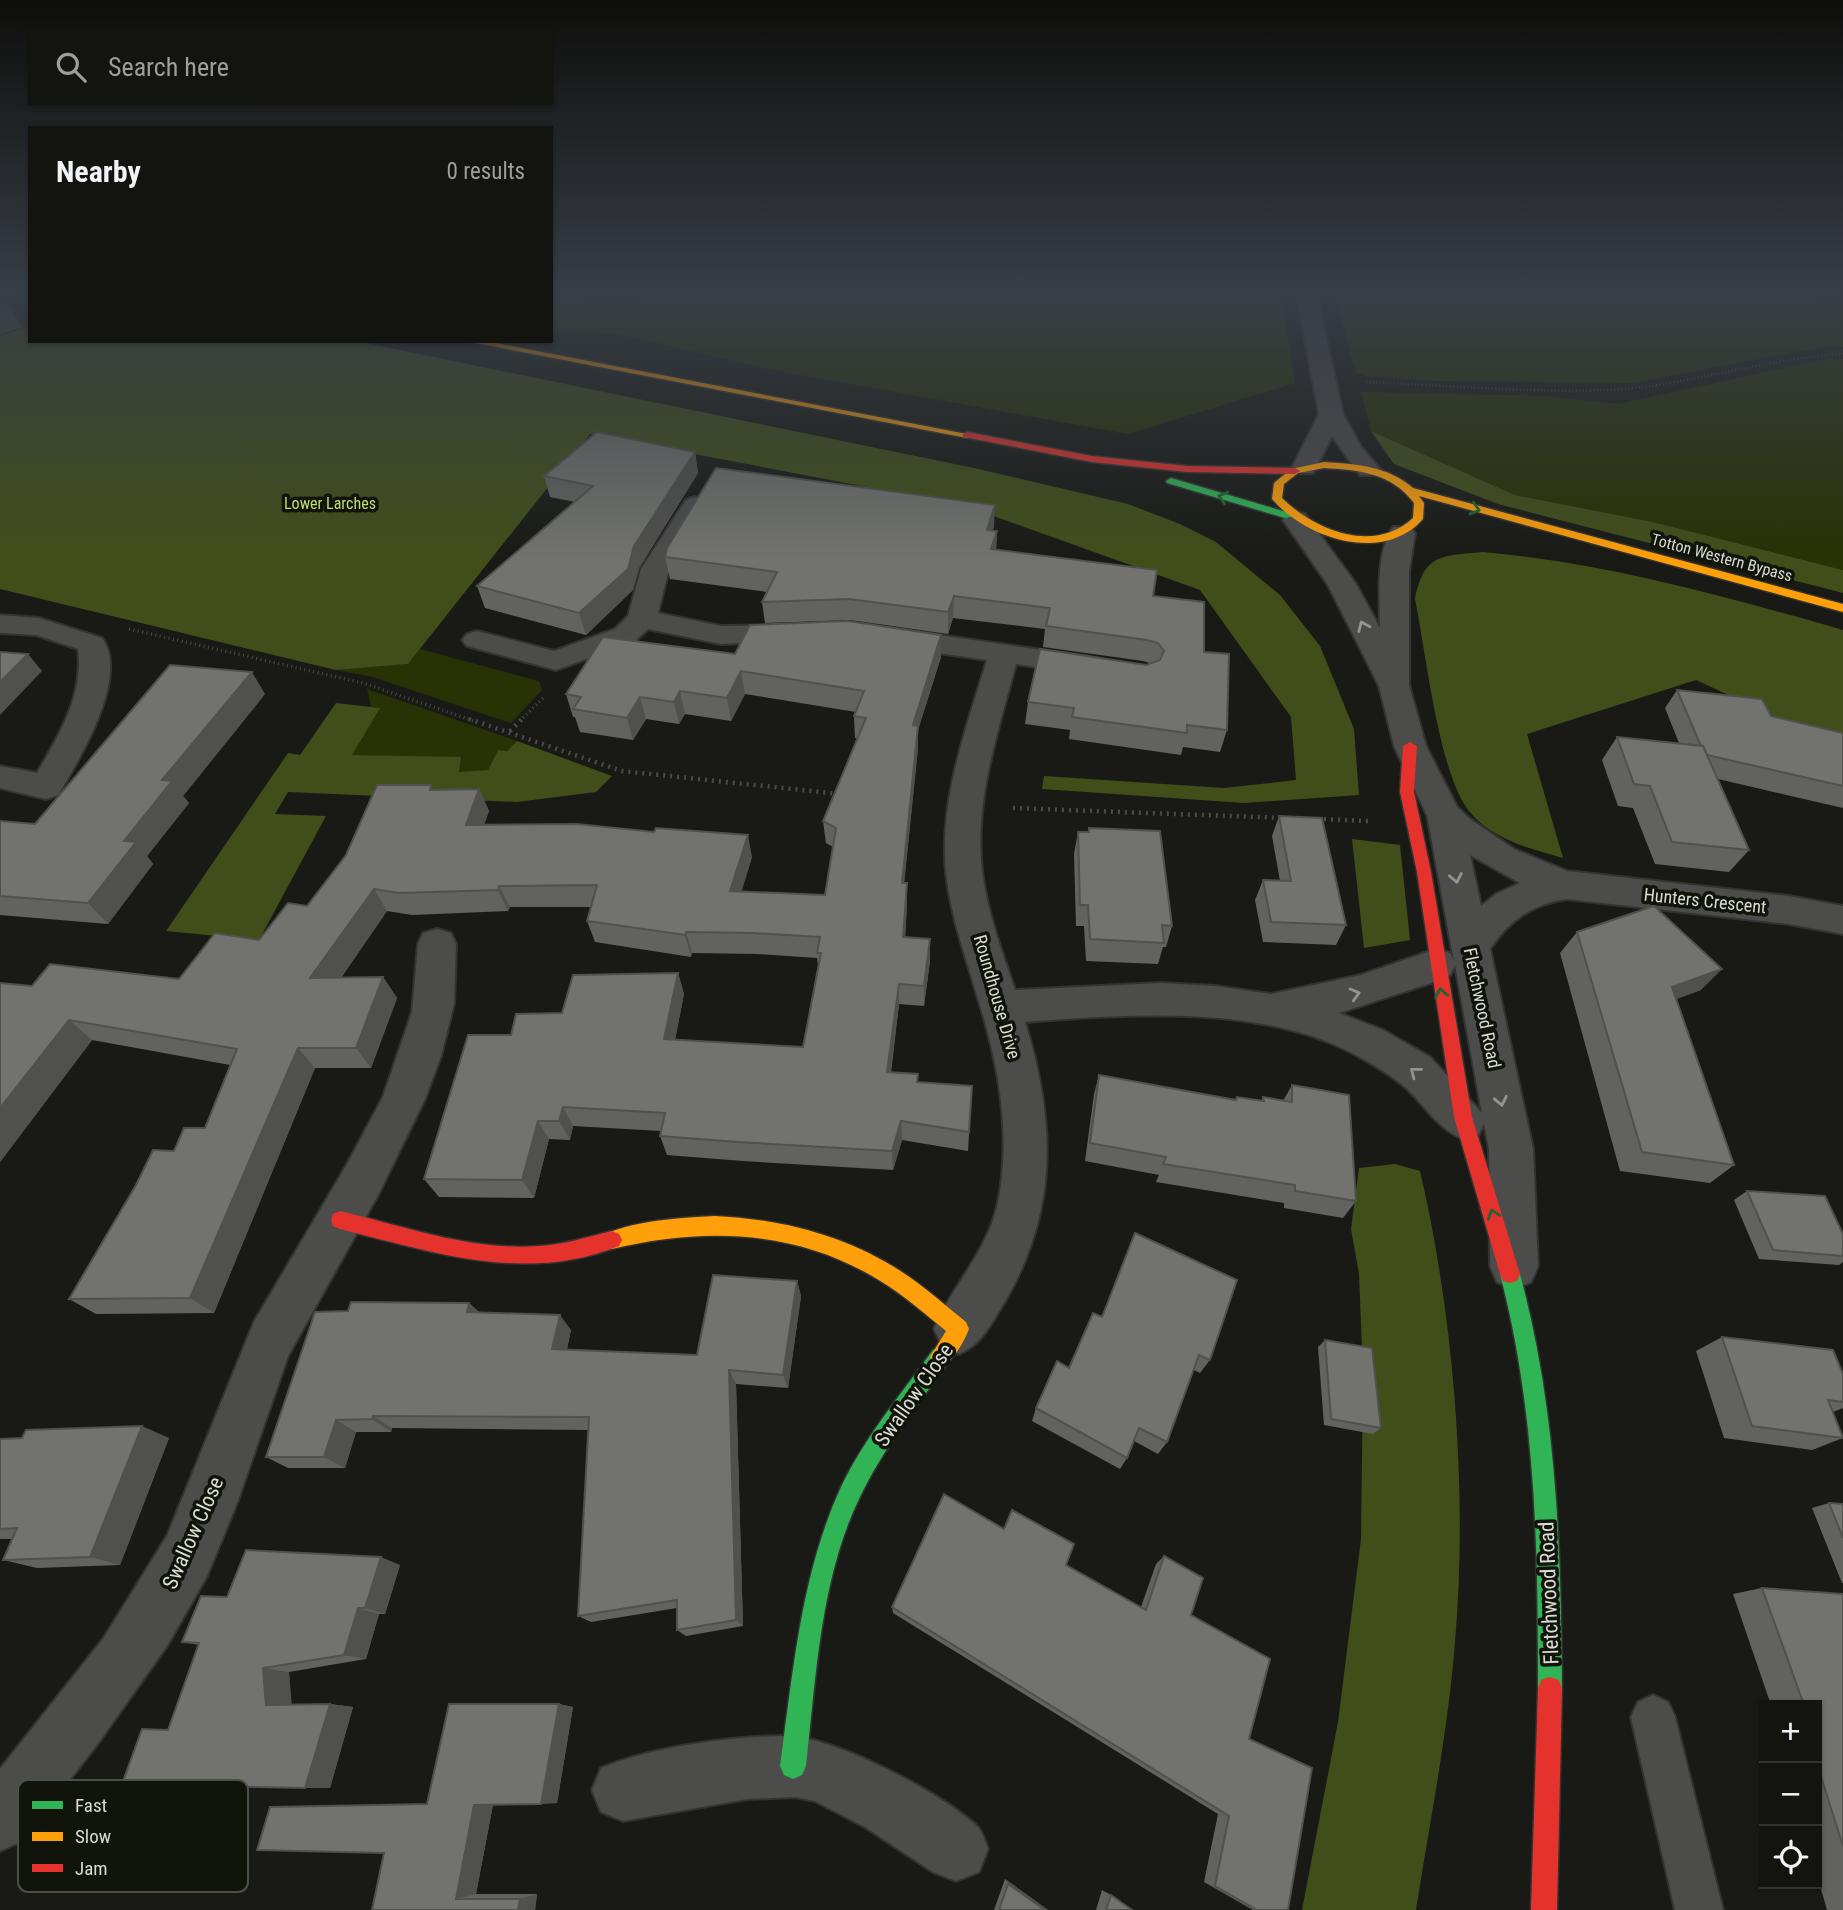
<!DOCTYPE html>
<meta charset="utf-8">
<style>
body{margin:0;font-family:"Roboto Condensed",sans-serif;background:#20211e;color:#f1f3f6}
.controls{position:absolute;right:21px;bottom:21px;display:grid;overflow:hidden;border-radius:0px;box-shadow:0 2px 5px #0004}
.controls button{width:63px;height:63px;display:grid;place-items:center;padding:0;border:0;border-bottom:2px solid #323330;background:#131410;color:#f1f3f6;font:35px sans-serif}
.list{margin:0;padding:0;list-style:none}
h2{display:flex;justify-content:space-between;align-items:center;height:91px;margin:0;padding:0 28px;font-size:30px}
h2 small{font-size:23px;font-weight:400;color:#9d9e9f}
.icon{flex:none;width:38px;height:38px;fill:none;stroke:currentColor;stroke-width:2;stroke-linecap:round;stroke-linejoin:round}
.map{position:relative;flex:none;width:1843px;height:1910px;overflow:hidden}
.search{position:absolute;background:#131410;box-shadow:0 2px 5px #0004;left:28px;top:28px;width:525px;height:77px;display:flex;align-items:center;gap:18px;box-sizing:border-box;padding:0 24px;border-radius:0px;color:#9d9e9f;font-size:26px}
.panel{position:absolute;background:#131410;box-shadow:0 2px 5px #0004;left:28px;top:126px;width:525px;height:217px;border-radius:0px}
.map>svg:first-child{display:block}
.green{fill:#283204}
.forest{fill:#414e19}
.lines{fill:none;stroke-linecap:round;stroke-linejoin:round}
.lane-casing{stroke:#333431;stroke-width:4}
.street-casing{stroke:#333431;stroke-width:4}
.fast-casing{stroke:#333431;stroke-width:3}
.slow-casing{stroke:#333431;stroke-width:3}
.jam-casing{stroke:#333431;stroke-width:3}
.path-far2{stroke:#4b4c49;stroke-width:2.5;stroke-dasharray:1 2.5;stroke-linecap:butt}
.path-far1{stroke:#4b4c49;stroke-width:3.5;stroke-dasharray:1 3.5;stroke-linecap:butt}
.path{stroke:#4b4c49;stroke-width:4.5;stroke-dasharray:2 5;stroke-linecap:butt}
.lane{fill:#4c4c4b;fill-rule:evenodd}
.street{fill:#4c4c4b;fill-rule:evenodd}
.fast{fill:#30b455;fill-rule:evenodd}
.slow{fill:#ff9f0a;fill-rule:evenodd}
.jam{fill:#e5322d;fill-rule:evenodd}
.wall{fill:#62635f}
.shaded-wall{fill:#50504d}
.building{fill:#72736e;stroke:#50504d;stroke-width:2}
.oneway{stroke:#206430}
.oneway2{stroke:#929490}
.labels{text-anchor:middle;stroke-width:7;stroke-linejoin:round;paint-order:stroke}
.far-park-label{font-size:16px;fill:#bfdd72;stroke:#11140a}
.far-street-label{font-size:16px;fill:#d9dbd4;stroke:#11140a}
.street-label{font-size:18px;fill:#d9dbd4;stroke:#11140a}
.near-street-label{font-size:21px;fill:#d9dbd4;stroke:#11140a}
.key{fill:#11140a;stroke:#4d5047;stroke-width:2}
.key-label{font-size:19px;fill:#d9dbd4}
</style>
<div class="map">
<svg width="1843" height="1910" viewBox="0 0 1843 1910">
<rect width="100%" height="100%" fill="#191a15"/>
<g class="green">
<path d="M551,292l78,13 9,-13h642l15,91 -167,51 -360,-65 -150,-35 -67,-4z"/>
<path d="M1334,292h481l-3,1 31,18v36l-15,-1 -195,37 -194,-2 -73,-5 -10,-3z"/>
<path d="M1827,359h16v211l-190,-48 -138,-27 -144,-64 -10,-39 183,4 74,8z"/>
<path d="M420,649l119,32 3,9 -31,33 -138,-46 -37,-7 72,-6z"/>
<path d="M367,689l150,52 -10,10 -9,-1 -10,20 -30,3 3,-15 -110,-3 28,-47 -8,-1z"/>
</g>
<g class="forest">
<path d="M30,326v15h326l618,127 154,36 52,20 36,18 64,53 40,51 34,83 5,66 -115,8 -202,-14 2,-13 180,12 72,-8 -5,-63 -91,-127 -234,-84 -376,-72 -182,230 -72,6 -336,-81v-253z"/>
<path d="M1371,431l144,64 138,27 190,48v23l-345,-89 -104,-40z"/>
<path d="M1483,552c124,11 241,44 360,78v118l-147,-68 -169,54 36,124c-36,-10 -80,-21 -100,-56 -26,-46 -37,-148 -48,-203 9,-46 27,-43 68,-47z"/>
<path d="M336,703l44,5 -28,47 109,2 -2,15 29,-2 10,-20 9,1 10,-10 95,35 -16,16 -79,10 -229,-10 -13,22 51,2 -67,124 -93,-9 122,-178 12,2z"/>
<path d="M1352,839l48,6 10,95 -46,8z"/>
<path d="M1395,1164l25,7c34,145 48,322 35,471 -7,89 -25,179 -39,268h-114l36,-188 23,-183 2,-166 -4,-99 -8,-45 8,-61z"/>
</g>
<g class="lines">
<defs>
<path id="lane" d="M1653,1695l15,7 7,15 48,193h-48l-44,-193 7,-15z"/>
<g id="street">
<path d="M1296,292h20l27,122 18,33 20,23 -3,5h-18l-28,-39 -19,37h-18l-3,-5 27,-54z"/>
<path d="M695,497l9,3 4,5 -39,64 -11,44 63,13 74,-1 10,3 5,6 -5,6 -84,4 -73,-15 -13,12 -79,29 -89,-24 -5,-6 5,-6 10,-3 77,20 61,-22 13,-13 13,-47 45,-69z"/>
<path d="M1296,512l9,2 51,70 24,44c0,-29 -5,-75 13,-101h18l4,6 -6,39v113l17,61 31,61 13,12 44,30 53,22 222,25 54,10v28l-54,-10 -222,-25c-34,5 -58,21 -77,50l43,200 5,117 -7,16 -17,7 -17,-7 -7,-16 -1,-117 -5,-26 -5,11 -15,5c-26,-9 -39,-34 -59,-52 -14,-12 -33,-23 -49,-32 -94,-51 -227,-41 -331,-33 31,101 33,189 -21,281 -13,21 -22,41 -45,51l-17,-8 -8,-17c21,-50 58,-80 66,-138 10,-63 -2,-129 -21,-189 -12,-42 -28,-84 -33,-129 -7,-73 20,-144 41,-213l-97,-14 -10,-3 -5,-6 5,-6 10,-3 200,29 11,2 4,7 -4,7 -11,2 -74,-11c-18,68 -42,136 -34,207 5,41 20,81 33,119l146,-7 54,3 56,8 90,-19 75,-26 14,4 4,8 -27,-146 -33,-69 -15,-60 -51,-101 -45,-65 4,-6zM1470,855l50,28 -24,11 -15,12zM1455,965l27,148 -52,-56 -47,-27 -44,-17 92,-30 19,-8z"/>
<path d="M0,615l39,3 63,20c28,39 -23,122 -44,157l-12,4 -46,-11v-22l37,7c22,-38 47,-78 41,-124l-42,-14 -36,-2z"/>
<path d="M437,929l14,4 5,11 -2,60 -13,52 -16,43 -47,96 -90,161 -51,147 -30,73 -40,70 -71,100 -74,95 -22,10v-82l103,-130 64,-103 87,-214 92,-156 37,-69 29,-85 6,-68 5,-11z"/>
<path d="M795,1736c51,8 142,55 181,89 6,5 9,16 12,24l-9,23 -23,9 -23,-9 -68,-45 -50,-26 -20,-4 -48,2 -124,22 -22,-9 -9,-22 9,-22c53,-22 137,-33 194,-32z"/>
</g>
<g id="fast">
<path d="M1171,478l122,36 1,2 -9,2 -118,-35 -1,-2z"/>
<path d="M1510,1265l7,2 3,7c37,137 41,274 42,415l-3,9 -9,3 -9,-3 -3,-9c0,-141 -2,-278 -38,-415l3,-7z"/>
<path d="M940,1347l7,3 3,7 -3,7c-31,44 -65,86 -88,135 -39,81 -43,179 -53,267l-4,9 -9,4 -9,-4 -4,-9c13,-94 21,-192 61,-279 24,-50 60,-93 92,-137z"/>
</g>
<g id="slow">
<path d="M466,341h19l487,94 -5,3z"/>
<path d="M1324,462c32,2 64,4 89,26l430,116v8l-424,-116 5,7 -1,16c-39,45 -117,20 -151,-20l2,-16 17,-14zM1324,468c35,2 68,5 90,35l-1,15c-39,36 -97,13 -131,-20l2,-14 14,-11z"/>
<path d="M714,1216c67,3 131,19 188,56 23,15 43,33 64,50l3,7c-5,13 -16,33 -29,38l-7,-3 -3,-7 16,-26c-21,-17 -41,-35 -64,-49 -84,-53 -177,-55 -270,-33l-7,-3 -3,-6 3,-6c34,-14 73,-16 109,-18z"/>
</g>
<g id="jam">
<path d="M967,432l125,24 95,10 108,2 5,3 -5,3 -108,-2 -95,-10 -128,-25 -2,-2z"/>
<path d="M1410,742l7,4 -3,46 17,80 41,245 48,157 -3,7 -7,2 -7,-2 -3,-7 -46,-157 -37,-245 -17,-80 3,-46z"/>
<path d="M340,1211c64,15 131,40 198,35 25,-1 49,-9 74,-15l7,3 3,6 -3,6c-94,38 -186,6 -279,-17l-7,-3 -2,-6 2,-6z"/>
<path d="M1550,1677l9,3 3,9 -5,221h-26l7,-221 3,-9z"/>
</g>
</defs>
<use href="#lane" class="lane-casing"/>
<use href="#street" class="street-casing"/>
<use href="#fast" class="fast-casing"/>
<use href="#slow" class="slow-casing"/>
<use href="#jam" class="jam-casing"/>
<path class="path-far2" d="M1366,382c78,3 163,11 240,8 80,-3 157,-32 237,-36"/>
<g class="path-far1">
<path d="M129,629l234,54 111,38"/>
<path d="M520,721l24,-24"/>
</g>
<g class="path">
<path d="M469,719l153,52 218,23"/>
<path d="M510,731l12,-12"/>
<path d="M1013,808l271,10"/>
<path d="M1317,819l51,2"/>
</g>
<use href="#lane" class="lane"/>
<use href="#street" class="street"/>
<use href="#fast" class="fast"/>
<use href="#slow" class="slow"/>
<use href="#jam" class="jam"/>
</g>
<g class="wall">
<path d="M695,452l3,21 -59,95 -6,22 -47,45 -101,-27 -8,-22 98,-84 -25,-5 -6,-21z"/>
<path d="M994,527l-2,3 5,1 -1,19 157,46 51,56 23,78 -7,22 -37,-5 -2,8 -112,-16 1,-9 -45,-6 3,-22 122,-39 -7,-2 -100,-14 2,-18 -92,-11 -5,16 -98,-14 -85,3 -3,-21 5,-10 -97,-13 -5,-22z"/>
<path d="M941,635v22l-23,73v18l-14,135 3,22 -2,32 25,24 -6,45 -25,-2 -8,69 27,9 54,4 -4,65 -66,-11 -9,30 -150,-9 -76,-6 -7,-19 1,-5 -88,-5 -3,14 -21,-1 -15,59 -95,-1 -15,-18 87,-144 51,-22 116,-40 6,21 -9,46 128,7 15,-82 -1,-7 -60,-4 -65,-1 -1,4 -96,-15 -8,-21 4,-14h-81l-2,4 -96,4 -25,-4 -46,67 42,-1 14,21 -26,70h-56l-101,245 -118,1 -27,-15 105,-148 31,-23 25,-63 -138,-25 -92,122 32,-176 147,-7 80,-39 48,-34 127,-116 45,-1 10,22 -5,13 268,33 -11,35 84,3 8,-48 -7,-4 -3,-22 35,-82 -3,-1 -1,-22 2,-4 -111,-18 -14,27 -46,-7 -6,10 -33,-5 -13,21 -53,-8 -5,-15h-2l-7,-23 169,-40z"/>
<path d="M1677,690l94,26 72,17v75l-125,-29 31,71 -20,22 -74,-8 -22,-56 -15,-2 -16,-46 15,-23 62,6 -14,-35z"/>
<path d="M265,694l-82,102 6,7 -42,53 6,8 -45,60 -108,-9v-94l35,3z"/>
<path d="M1279,816l67,109 -10,20 -73,-3 -8,-42 8,-20 17,1 -8,-45z"/>
<path d="M1089,828l83,98 -6,21h-3l-5,17 -72,-3 -2,-35h-8l-2,-72 4,-22h10z"/>
<path d="M1577,932l124,58 -25,9 58,166 -24,18 -90,-12 -60,-218z"/>
<path d="M1099,1075l136,25 2,-3 24,4 2,-4 20,4 9,-16 64,116 -13,17 -59,-10v-5l-128,-21 3,-7 -74,-14 9,-67z"/>
<path d="M1747,1191l96,43v28l-4,3 -80,-6 -25,-59z"/>
<path d="M1135,1233l75,127 -10,13 -6,-3 -27,72 -9,12 -24,-13 -7,17 -7,11 -88,-48 4,-13 33,-40 33,-51z"/>
<path d="M797,1281l4,15 -13,92 -52,-4 7,242 -57,10 -9,-6v-22l-86,14 -13,-6 10,-186 -196,-2 -1,4h-35l-11,36h-57l-22,-11 82,-146 121,-8 10,9 92,18 -4,19 130,6z"/>
<path d="M1722,1337l121,37v34l-10,4 10,26 -31,12 -88,-12 -28,-87z"/>
<path d="M1325,1340l56,88 -8,6 -49,-9 -6,-78z"/>
<path d="M22,1438h147l-49,127 -83,3 -34,-8 9,-21h-12v-100z"/>
<path d="M1829,1503l14,1v79h-1l-30,-75z"/>
<path d="M1164,1556l85,183 39,171h-35l-49,-28 14,-68 -325,-201 -1,-6 174,-42 75,42 15,-43z"/>
<path d="M400,1565l-15,49h-6l-13,45 -77,13 2,33 39,-1 23,3 -23,81 -162,-58 31,-85 -17,-3 45,-45z"/>
<path d="M1762,1588l81,6v316h-16l-10,-35v-170h-46l-38,-111z"/>
<path d="M559,1704l14,3 -16,96 -64,2 -17,89h61l-2,16h-163l12,-57 -114,-46 157,-3z"/>
<path d="M1005,1879l43,31h-54z"/>
<path d="M1102,1890l9,5 21,15h-36z"/>
</g>
<g class="shaded-wall">
<path d="M10,308l12,19 -22,8v-24z"/>
<path d="M695,452l3,21 -59,95 -6,22 -47,45 -7,-22 55,-67z"/>
<path d="M995,505l-1,22 -8,24 1,-21z"/>
<path d="M997,531l-1,21 -5,-3z"/>
<path d="M954,596l-1,22 -5,16v-22z"/>
<path d="M941,635v22l-23,73v18l-16,156v-21l11,-158z"/>
<path d="M28,654l14,17 -42,44v-33z"/>
<path d="M741,671l4,23 -14,27 -4,-23z"/>
<path d="M252,672l13,22 -82,102 6,7 -42,53 6,8 -45,60 -20,-21 36,-62 38,-61z"/>
<path d="M680,691l5,23 -6,10 -5,-22z"/>
<path d="M640,697l6,22 -13,21 -6,-22z"/>
<path d="M479,789l10,22 -13,36 -10,-22z"/>
<path d="M748,835l4,22 -17,56 -5,-22z"/>
<path d="M907,883v22l-3,53 -1,-21z"/>
<path d="M499,886l11,21 -2,4 -10,-21z"/>
<path d="M374,889l13,22 -61,88 -16,-21z"/>
<path d="M686,932l6,21 -1,4 -6,-22z"/>
<path d="M930,939v22l-6,45v-20z"/>
<path d="M1722,969l-21,21 -49,18 20,-21z"/>
<path d="M678,973l6,21 -13,65 -7,-20z"/>
<path d="M383,977l14,21 -26,70 -15,-20z"/>
<path d="M899,984v20l-11,88 -1,-20z"/>
<path d="M69,1020l23,20 -92,122v-54z"/>
<path d="M298,1048l17,20 -101,245 -24,-15z"/>
<path d="M563,1107l10,19 -3,14 -11,-19z"/>
<path d="M538,1121l11,18 -15,59 -12,-18z"/>
<path d="M901,1121l1,19 -9,30 -1,-19z"/>
<path d="M797,1281l4,15 -13,92 -5,-13z"/>
<path d="M469,1303l15,15 -17,-6z"/>
<path d="M560,1315l11,15 -7,33 -12,-14z"/>
<path d="M729,1370l7,14 7,242 -7,-6z"/>
<path d="M373,1416l19,12 -1,4 -19,-13z"/>
<path d="M336,1420l20,12 -11,36 -21,-11z"/>
<path d="M142,1426l27,12 -49,127 -30,-8z"/>
<path d="M381,1557l19,8 -15,49 -20,-6z"/>
<path d="M358,1608l21,6 -13,45 -22,-4z"/>
<path d="M263,1668l26,4 3,35 -26,-2z"/>
<path d="M330,1704l23,3 -23,81h-25z"/>
<path d="M559,1704l14,3 -16,96 -16,1z"/>
<path d="M493,1804l-17,90 -20,5 18,-94z"/>
<path d="M1005,1879l43,31h-3l-37,-26z"/>
<path d="M537,1894l-2,16h-17l2,-11z"/>
</g>
<g class="building">
<path d="M0,303l10,5 -10,3z"/>
<path d="M597,432l98,20 -61,94 -6,23 -49,44 -102,-27 116,-100 -49,-10z"/>
<path d="M716,468l279,37 -8,25 10,1 -6,18 166,21 -4,26 51,6v50l25,2 -2,76 -40,-5v8l-115,-16 2,-9 -46,-6 12,-53 106,16 14,-5 4,-9 -6,-8 -11,-3 -101,-14 4,-18 -96,-12 -6,16 -99,-13 -87,3 15,-30 -112,-15 2,-9z"/>
<path d="M848,621l93,14 -28,90 5,1 -16,157h5l-4,54 27,2 -6,47 -25,-2 -12,88 31,2 -1,8 55,4 -3,46 -68,-11 -9,30 -154,-9 -78,-6 5,-23 -102,-6 -4,14h-21l-16,59 -98,-1 44,-144h43l5,-21 46,-1 11,-38 105,-2 -14,66 139,8 18,-94h-4l3,-16 -67,-4 -67,-1 -1,3 -98,-14 10,-36 -98,1 -1,4 -99,3 -25,-4 -64,89 73,-1 -27,71h-58l-108,250 -121,1 67,-114 17,-35 21,1 10,-23h21l32,-79 -168,-29 -69,88v-125l32,3 18,-22 129,15 36,-46 44,7 29,-37 19,3 39,-51 31,-70h54l-1,5 49,-1 -13,36 111,-1 77,8 2,-4 92,7 -18,56 95,4 11,-67 -13,-7 43,-103 -12,-2 10,-25 -123,-20 -14,27 -47,-7 -6,11 -34,-5 -13,21 -54,-9 8,-12 -15,-3 37,-57 132,17 15,-29z"/>
<path d="M0,652l28,2 -28,28z"/>
<path d="M170,665l82,7 -90,108 10,1 -48,60 12,1 -48,61 -88,-7v-75l35,3z"/>
<path d="M1677,690l85,9 9,17 72,17v53l-136,-31 -4,-9h-2z"/>
<path d="M1617,737l86,9 46,104 -77,-8 -22,-56 -16,-2z"/>
<path d="M1279,816l43,2 24,107 -75,-3 -8,-42 28,1z"/>
<path d="M1089,828l71,3 12,95 -10,-1 2,18 -74,-4 -2,-34h-8l-2,-73h11z"/>
<path d="M1654,906l68,63 -50,18 62,178 -92,-13 -65,-220z"/>
<path d="M1099,1075l137,25 1,-3 27,4 -1,-4 29,5v-17l57,10 7,106 -61,-10v-6l-132,-21 3,-7 -76,-14z"/>
<path d="M1747,1191l78,5 18,38v22l-70,-6z"/>
<path d="M1135,1233l102,47 -27,80 -11,-5 -32,87 -28,-14 -12,30 -91,-50 21,-47 12,7 24,-55 9,4z"/>
<path d="M713,1275l84,6 -14,94 -54,-5 7,250 -59,10v-30l-99,16 11,-199 -216,-1 -1,3 -36,1 -12,37h-58l49,-145 33,-1 3,-9 118,1 -2,9 93,3 -8,34 145,6z"/>
<path d="M1722,1337l111,13 10,24v28l-15,-2 15,38 -91,-12z"/>
<path d="M1325,1340l47,8 9,80 -50,-9z"/>
<path d="M142,1426l-52,131 -87,3 14,-32 -17,1v-90l22,-1 4,-8z"/>
<path d="M944,1494l60,35 8,-19 62,34 -8,21 80,45 18,-54 39,22 -12,37 79,44 -21,80 63,29 -24,142h-31l-42,-24 14,-70 -337,-209z"/>
<path d="M1829,1503l14,1v34z"/>
<path d="M246,1550l135,7 -16,51h-7l-14,47 -81,13 3,37 64,-1 -25,84 -183,-4 20,-55 26,1 31,-87 -17,-1 19,-46 26,1z"/>
<path d="M1762,1588l81,6v252l-26,-82v-59h-13z"/>
<path d="M449,1704h110l-18,100 -67,1 -18,94h64l-2,11h-146l12,-57 -127,-3 13,-43 157,-3z"/>
<path d="M1008,1884l37,26h-46z"/>
<path d="M1111,1895l21,15h-26z"/>
</g>
<defs><path id="oneway-chevron" d="M-2-3.5L2.5 0L-2 3.5" fill="none" stroke-width="1.6" stroke-linecap="round" stroke-linejoin="round" transform="scale(1.75)"/></defs>
<g class="oneway">
<use href="#oneway-chevron" transform="translate(1223 497) rotate(-163)"/>
<use href="#oneway-chevron" transform="translate(1475 509) rotate(16)"/>
<use href="#oneway-chevron" transform="translate(1441 993) rotate(-100)"/>
<use href="#oneway-chevron" transform="translate(1493 1214) rotate(-109)"/>
</g>
<g class="oneway2">
<use href="#oneway-chevron" transform="translate(1363 626) rotate(-114)"/>
<use href="#oneway-chevron" transform="translate(1456 878) rotate(79)"/>
<use href="#oneway-chevron" transform="translate(1355 994) rotate(-15)"/>
<use href="#oneway-chevron" transform="translate(1415 1072) rotate(-142)"/>
<use href="#oneway-chevron" transform="translate(1501 1101) rotate(78)"/>
</g>
<linearGradient id="sky" x2="0" y2="1"><stop stop-color="#0e0e0c"/><stop offset="0.52" stop-color="#383e46"/><stop offset="1" stop-color="#383e46" stop-opacity="0"/></linearGradient>
<rect width="1843" height="560" fill="url(#sky)"/>
<g class="labels">
<g class="far-park-label">
<text x="330" y="509">Lower Larches</text>
</g>
<g class="far-street-label">
<text transform="translate(1722 557) rotate(15)" y="6">Totton Western Bypass</text>
</g>
<g class="street-label">
<text transform="translate(1705 901) rotate(6)" y="6">Hunters Crescent</text>
<text transform="translate(997 997) rotate(74)" y="6">Roundhouse Drive</text>
<text transform="translate(1482 1008) rotate(78)" y="6">Fletchwood Road</text>
</g>
<g class="near-street-label">
<text transform="translate(914 1395) rotate(-55)" y="7">Swallow Close</text>
<text transform="translate(193 1533) rotate(-66)" y="7">Swallow Close</text>
<text transform="translate(1549 1593) rotate(-92)" y="7">Fletchwood Road</text>
</g>
</g>
<rect x="18" y="1780" width="230" height="112" rx="10" class="key"/>
<rect x="32" y="1801" width="31" height="8" fill="#30b455"/>
<rect x="32" y="1832" width="31" height="9" fill="#ff9f0a"/>
<rect x="32" y="1864" width="31" height="8" fill="#e5322d"/>
<g class="key-label">
<text x="75" y="1812">Fast</text>
<text x="75" y="1843">Slow</text>
<text x="75" y="1875">Jam</text>
</g>
</svg>
<div class="controls">
<button>+</button>
<button>−</button>
<button><svg class="icon" aria-label="locate" viewBox="0 0 24 24"><circle cx="12" cy="12" r="6"/><path d="M12 2v4M12 18v4M2 12h4M18 12h4"/></svg></button>
</div>
<div class="search"><svg class="icon" aria-label="search" viewBox="0 0 24 24"><circle cx="10" cy="10" r="6"/><path d="M15 15l6 6"/></svg>Search here</div>
<section class="panel">
<h2>Nearby<small>0 results</small></h2>
<ul class="list">
</ul>
</section>
</div>
